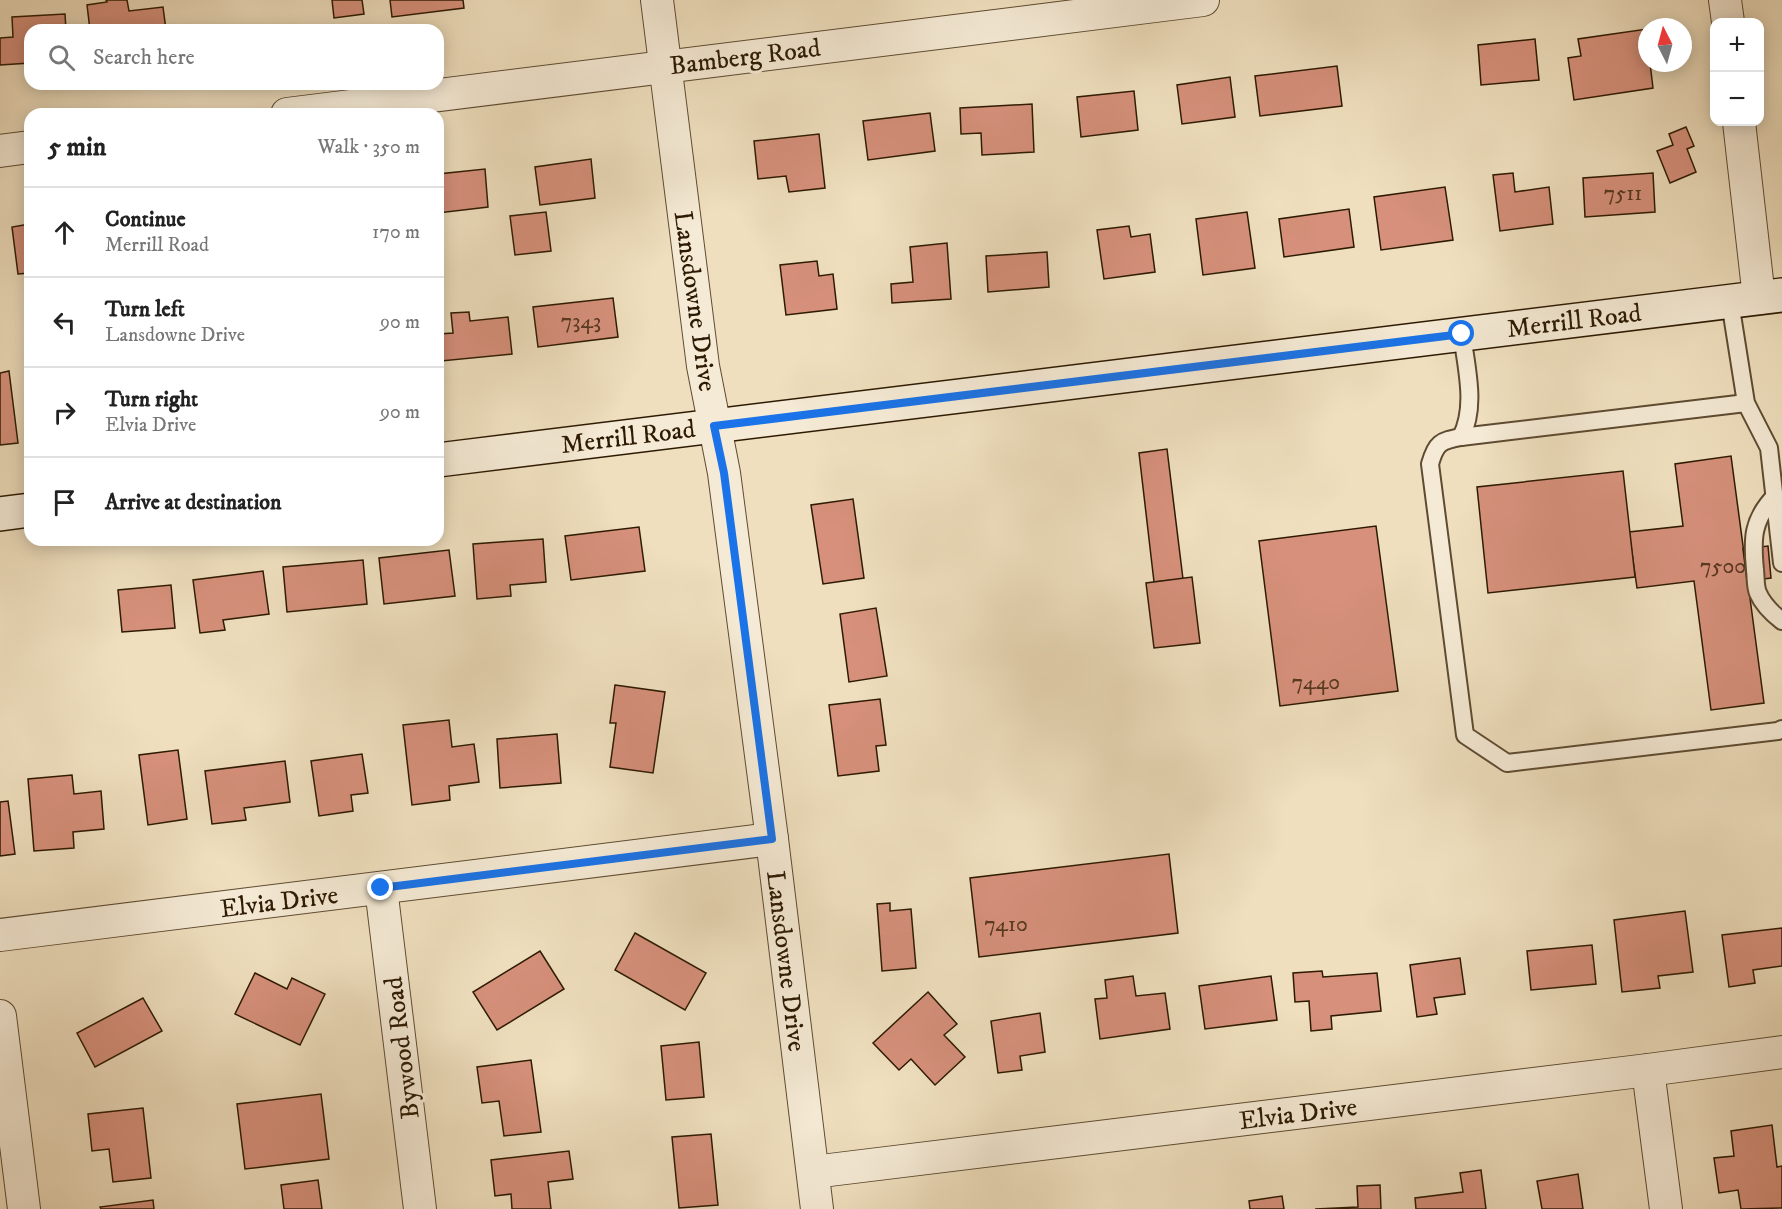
<!DOCTYPE html>
<meta charset="utf-8">
<style>
body{margin:0;font-family:"IM FELL DW Pica",serif;background:#f2f2f2;color:#222}
.controls{position:absolute;right:18px;top:18px;display:grid;overflow:hidden;border-radius:12px;box-shadow:0 3px 15px #0003}
.controls button{width:54px;height:54px;display:grid;place-items:center;padding:0;border:0;border-bottom:2px solid #e0e0e0;background:#fff;color:#222;font:30px sans-serif}
.compass{position:absolute;left:1638px;top:18px;width:54px;height:54px;border-radius:50%;background:#fff;box-shadow:0 3px 15px #0003;rotate:354deg}
.stop{position:absolute;width:18px;height:18px;margin:-14px;border:4px solid #1a73e8;border-radius:50%;background:#fff}
.stop.end{background:#1a73e8;border-color:#fff;box-shadow:0 2px 6px #0008}
.list{margin:0;padding:0;list-style:none}
h2{display:flex;justify-content:space-between;align-items:center;height:78px;margin:0;padding:0 24px;font-size:26px}
h2 small{font-size:20px;font-weight:400;color:#767676}
.list li{display:grid;grid-template-columns:39px 1fr auto;gap:18px;align-items:center;box-sizing:border-box;height:90px;padding:0 24px;border-top:2px solid #e0e0e0}
.list b{display:block;font-size:22px;white-space:nowrap}
.list p{margin:0;font-size:20px;white-space:nowrap;color:#767676}
.list em{font-size:20px;font-style:normal;color:#767676}
.icon{flex:none;width:33px;height:33px;fill:none;stroke:currentColor;stroke-width:2;stroke-linecap:round;stroke-linejoin:round}
.map{position:relative;flex:none;width:1782px;height:1209px;overflow:hidden}
.search{position:absolute;background:#fff;box-shadow:0 3px 15px #0003;left:24px;top:24px;width:420px;height:66px;display:flex;align-items:center;gap:15px;box-sizing:border-box;padding:0 21px;border-radius:18px;color:#767676;font-size:22px}
.panel{position:absolute;background:#fff;box-shadow:0 3px 15px #0003;left:24px;top:108px;width:420px;height:438px;border-radius:18px}
.map>svg:first-child{display:block}
.building{fill:#d6907b;stroke:#2d1a02;stroke-width:1.5}
.lines{fill:none;stroke-linecap:round;stroke-linejoin:round}
.service-casing{stroke:#5e4b31;stroke-width:20}
.minor-casing{stroke:#5e4b31;stroke-width:34}
.secondary-casing{stroke:#2d1a02;stroke-width:36}
.service{stroke:#f5ead5;stroke-width:16}
.minor{stroke:#f5ead5;stroke-width:32}
.secondary{stroke:#f5ead5;stroke-width:33}
.route{stroke:#1a73e8;stroke-width:8}
.labels{text-anchor:middle;stroke-width:6;stroke-linejoin:round;paint-order:stroke}
.number-label{font-size:22px;fill:#573820}
.street-label{font-size:26px;fill:#2d1a02;stroke:#f5ead5}
</style>
<div class="map">
<svg width="1782" height="1209" viewBox="0 0 1782 1209">
<rect width="100%" height="100%" fill="#efdfbe"/>
<filter id="stains"><feTurbulence type="fractalNoise" baseFrequency=".00333" numOctaves="4"/><feColorMatrix values="0 0 0 0 .2 0 0 0 0 .09 0 0 0 0 .02 0 0 0 .5 -.17"/></filter>
<radialGradient id="worn" r=".72"><stop offset=".6" stop-color="#630" stop-opacity="0"/><stop offset="1" stop-color="#630" stop-opacity=".3"/></radialGradient>
<g class="building">
<path d="M106,0h21l2,11 34,-4 3,23h-76l-3,-25 20,-3z"/>
<path d="M332,0h30l2,14 -30,4z"/>
<path d="M390,0h73l1,8 -72,9z"/>
<path d="M65,14l1,16h-36v33l-30,2v-27l13,-1 -1,-20z"/>
<path d="M1647,29v34h3l3,25 -79,12 -6,-42 13,-2 -3,-17z"/>
<path d="M1535,39l4,41 -58,5 -3,-40z"/>
<path d="M1337,66l5,40 -82,10 -5,-40z"/>
<path d="M1230,77l5,40 -53,7 -5,-39z"/>
<path d="M1134,91l4,39 -57,7 -4,-40z"/>
<path d="M1032,104l2,48 -52,3 -1,-22 -20,1 -1,-26z"/>
<path d="M930,113l5,38 -67,9 -5,-39z"/>
<path d="M1686,127l8,19 -7,3 9,23 -26,11 -13,-32 16,-6 -4,-11z"/>
<path d="M819,134l6,54 -36,4 -3,-16 -28,3 -4,-38z"/>
<path d="M591,159l4,39 -55,7 -5,-38z"/>
<path d="M485,169l3,38 -50,6v-39z"/>
<path d="M1513,173l2,19 34,-5 4,37 -53,7 -7,-56z"/>
<path d="M1653,173l2,39 -70,5 -2,-39z"/>
<path d="M1445,187l8,53 -72,10 -7,-53z"/>
<path d="M1349,209l5,38 -70,10 -5,-38z"/>
<path d="M546,212l5,39 -36,4 -5,-39z"/>
<path d="M1247,212l8,56 -52,7 -7,-56z"/>
<path d="M30,224v49l-12,1 -6,-47z"/>
<path d="M1129,226l2,11 19,-3 5,38 -51,7 -7,-49z"/>
<path d="M947,243l4,56 -59,4 -1,-19 22,-2 -3,-35z"/>
<path d="M1047,252l2,35 -61,5 -2,-36z"/>
<path d="M817,261l2,15 14,-2 4,35 -51,6 -6,-50z"/>
<path d="M613,298l5,39 -80,10 -5,-40z"/>
<path d="M469,312l1,9 38,-4 4,37 -71,7 -2,-27 14,-1 -2,-20z"/>
<path d="M9,371l9,72 -18,2v-72z"/>
<path d="M1167,449l16,130 -29,3 -15,-129z"/>
<path d="M1731,456l33,247 -53,7 -17,-129 -57,7 -8,-56 54,-6 -8,-62z"/>
<path d="M1623,471l12,106 -147,16 -11,-106z"/>
<path d="M853,499l11,79 -41,6 -12,-79z"/>
<path d="M1376,526l22,165 -118,15 -21,-165z"/>
<path d="M639,527l6,44 -74,9 -6,-44z"/>
<path d="M543,539l3,43 -36,3 1,11 -34,3 -4,-55z"/>
<path d="M1768,546l3,32 -24,3 -4,-32z"/>
<path d="M449,550l6,46 -71,8 -5,-46z"/>
<path d="M363,560l4,44 -80,8 -4,-45z"/>
<path d="M263,571l6,43 -46,6 2,10 -25,3 -7,-53z"/>
<path d="M1192,577l8,66 -46,5 -8,-65z"/>
<path d="M171,585l4,43 -53,4 -4,-42z"/>
<path d="M876,608l11,68 -38,6 -9,-68z"/>
<path d="M615,685l50,7 -12,81 -43,-6 6,-44h-6z"/>
<path d="M880,699l6,46 -10,1 3,25 -41,5 -9,-71z"/>
<path d="M449,720l3,27 22,-3 5,38 -30,4 1,14 -38,5 -9,-80z"/>
<path d="M557,734l4,49 -61,5 -3,-49z"/>
<path d="M178,750l9,69 -39,6 -9,-70z"/>
<path d="M362,754l6,39 -17,2 2,16 -34,5 -8,-55z"/>
<path d="M285,761l5,41 -46,6 2,12 -34,4 -7,-53z"/>
<path d="M72,775l2,19 27,-3 3,38 -31,3 1,16 -40,3 -6,-72z"/>
<path d="M8,801l7,53 -15,2v-54z"/>
<path d="M1169,854l9,79 -199,24 -9,-79z"/>
<path d="M890,903v8l21,-2 5,59 -34,3 -5,-67z"/>
<path d="M1685,911l8,61 -35,4 2,12 -38,4 -8,-72z"/>
<path d="M1782,928v38l-29,4 2,13 -26,4 -7,-52z"/>
<path d="M635,933l71,40 -21,37 -70,-40z"/>
<path d="M1592,945l4,39 -65,6 -4,-39z"/>
<path d="M540,951l24,38 -67,41 -24,-38z"/>
<path d="M1460,958l5,36 -31,4 3,16 -20,3 -7,-52z"/>
<path d="M1322,971l1,6 54,-4 4,38 -50,5 1,13 -21,2 -2,-30 -14,1 -2,-29z"/>
<path d="M255,973l32,16 5,-11 33,16 -25,51 -65,-31z"/>
<path d="M1133,976l3,20 29,-3 5,36 -70,10 -5,-40 12,-1 -2,-18z"/>
<path d="M1271,976l6,44 -72,9 -6,-43z"/>
<path d="M928,992l29,32 -13,11 21,22 -30,28 -24,-26 -12,11 -26,-27z"/>
<path d="M143,998l19,33 -67,36 -18,-34z"/>
<path d="M1040,1013l5,39 -25,4 2,14 -24,3 -7,-52z"/>
<path d="M699,1042l5,55 -38,3 -5,-54z"/>
<path d="M531,1060l10,72 -37,4 -5,-35 -17,2 -5,-36z"/>
<path d="M321,1094l8,65 -84,10 -8,-65z"/>
<path d="M143,1108l8,70 -38,4 -4,-33 -17,2 -4,-37z"/>
<path d="M1772,1125l5,42 5,-1v42l-41,1 -3,-19 -19,3 -5,-35 20,-2 -3,-25z"/>
<path d="M711,1134l7,71 -39,3 -7,-71z"/>
<path d="M569,1151l4,28 -25,3 3,27h-39l-1,-15 -16,2 -4,-36z"/>
<path d="M1481,1170l5,39h-70l-1,-11 48,-6 -3,-19z"/>
<path d="M1578,1174l5,35h-41l-5,-28z"/>
<path d="M318,1180l4,29h-38l-3,-24z"/>
<path d="M1380,1185l1,24h-66l43,-2 -1,-21z"/>
<path d="M1282,1196l2,13h-34l-1,-8z"/>
<path d="M153,1200l1,9h-53l-1,-2z"/>
</g>
<g class="lines">
<defs>
<g id="service">
<path d="M1730,302l16,101 23,45 13,115"/>
<path d="M1462,334c4,33 15,72 -1,103 -21,4 -25,6 -31,27l35,271 42,28 271,-32 4,-2"/>
<path d="M1461,437l285,-34"/>
<path d="M1775,496c-23,24 -23,43 -20,74 1,7 0,16 3,23 5,12 15,21 24,28"/>
</g>
<g id="minor">
<path d="M657,0l46,366 21,107 48,366 45,370"/>
<path d="M1725,0l3,22"/>
<path d="M287,114l916,-114"/>
<path d="M1739,122l20,176"/>
<path d="M0,151l30,-4"/>
<path d="M381,888l39,321"/>
<path d="M0,935l772,-96"/>
<path d="M0,1016l24,193"/>
<path d="M1648,1070l18,139"/>
<path d="M813,1172l835,-102 134,-18"/>
</g>
<g id="secondary">
<path d="M438,460l1344,-165"/>
<path d="M0,514l30,-4"/>
</g>
</defs>
<use href="#service" class="service-casing"/>
<use href="#minor" class="minor-casing"/>
<use href="#secondary" class="secondary-casing"/>
<use href="#service" class="service"/>
<use href="#minor" class="minor"/>
<use href="#secondary" class="secondary"/>
</g>
<g class="lines">
<path class="route" d="M381,888l391,-49 -48,-366 -10,-47 748,-92"/>
</g>
<g class="labels">
<g class="number-label">
<text x="1623" y="200">7511</text>
<text x="581" y="328">7343</text>
<text x="1723" y="573">7500</text>
<text x="1316" y="689">7440</text>
<text x="1006" y="931">7410</text>
</g>
<g class="street-label">
<text transform="translate(745 56) rotate(-7)" y="9">Bamberg Road</text>
<text transform="translate(696 301) rotate(82)" y="9">Lansdowne Drive</text>
<text transform="translate(1574 320) rotate(-7)" y="9">Merrill Road</text>
<text transform="translate(628 436) rotate(-7)" y="9">Merrill Road</text>
<text transform="translate(279 901) rotate(-7)" y="9">Elvia Drive</text>
<text transform="translate(787 961) rotate(83)" y="9">Lansdowne Drive</text>
<text transform="translate(401 1048) rotate(-97)" y="9">Bywood Road</text>
<text transform="translate(1298 1113) rotate(-7)" y="9">Elvia Drive</text>
</g>
</g>
<rect width="100%" height="100%" filter="url(#stains)"/>
<rect width="100%" height="100%" fill="url(#worn)"/>
</svg>
<div class="controls">
<button>+</button>
<button>−</button>
</div>
<svg class="compass" viewBox="-18 -18 36 36"><path d="M0-13l5 13h-10z" fill="#e53935"/><path d="M0 13l5-13h-10z" fill="#767676"/></svg>
<div class="stop" style="left:1462px;top:334px"></div>
<div class="stop end" style="left:381px;top:888px"></div>
<div class="search"><svg class="icon" aria-label="search" viewBox="0 0 24 24"><circle cx="10" cy="10" r="6"/><path d="M15 15l6 6"/></svg>Search here</div>
<section class="panel">
<h2>5 min<small>Walk · 350 m</small></h2>
<ul class="list">
<li><svg class="icon" aria-label="ahead" viewBox="0 0 24 24"><path d="M12 20V5M6 11l6-6 6 6"/></svg><div><b>Continue</b><p>Merrill Road</p></div><em>170 m</em></li>
<li><svg class="icon" aria-label="left" viewBox="0 0 24 24"><path d="M17 20v-9H6M10 6l-5 5 5 5"/></svg><div><b>Turn left</b><p>Lansdowne Drive</p></div><em>90 m</em></li>
<li><svg class="icon" aria-label="right" viewBox="0 0 24 24"><path d="M7 20v-9h11M14 6l5 5-5 5"/></svg><div><b>Turn right</b><p>Elvia Drive</p></div><em>90 m</em></li>
<li><svg class="icon" aria-label="arrive" viewBox="0 0 24 24"><path d="M6 21V4h12l-3 4 3 4H6"/></svg><div><b>Arrive at destination</b></div></li>
</ul>
</section>
</div>
